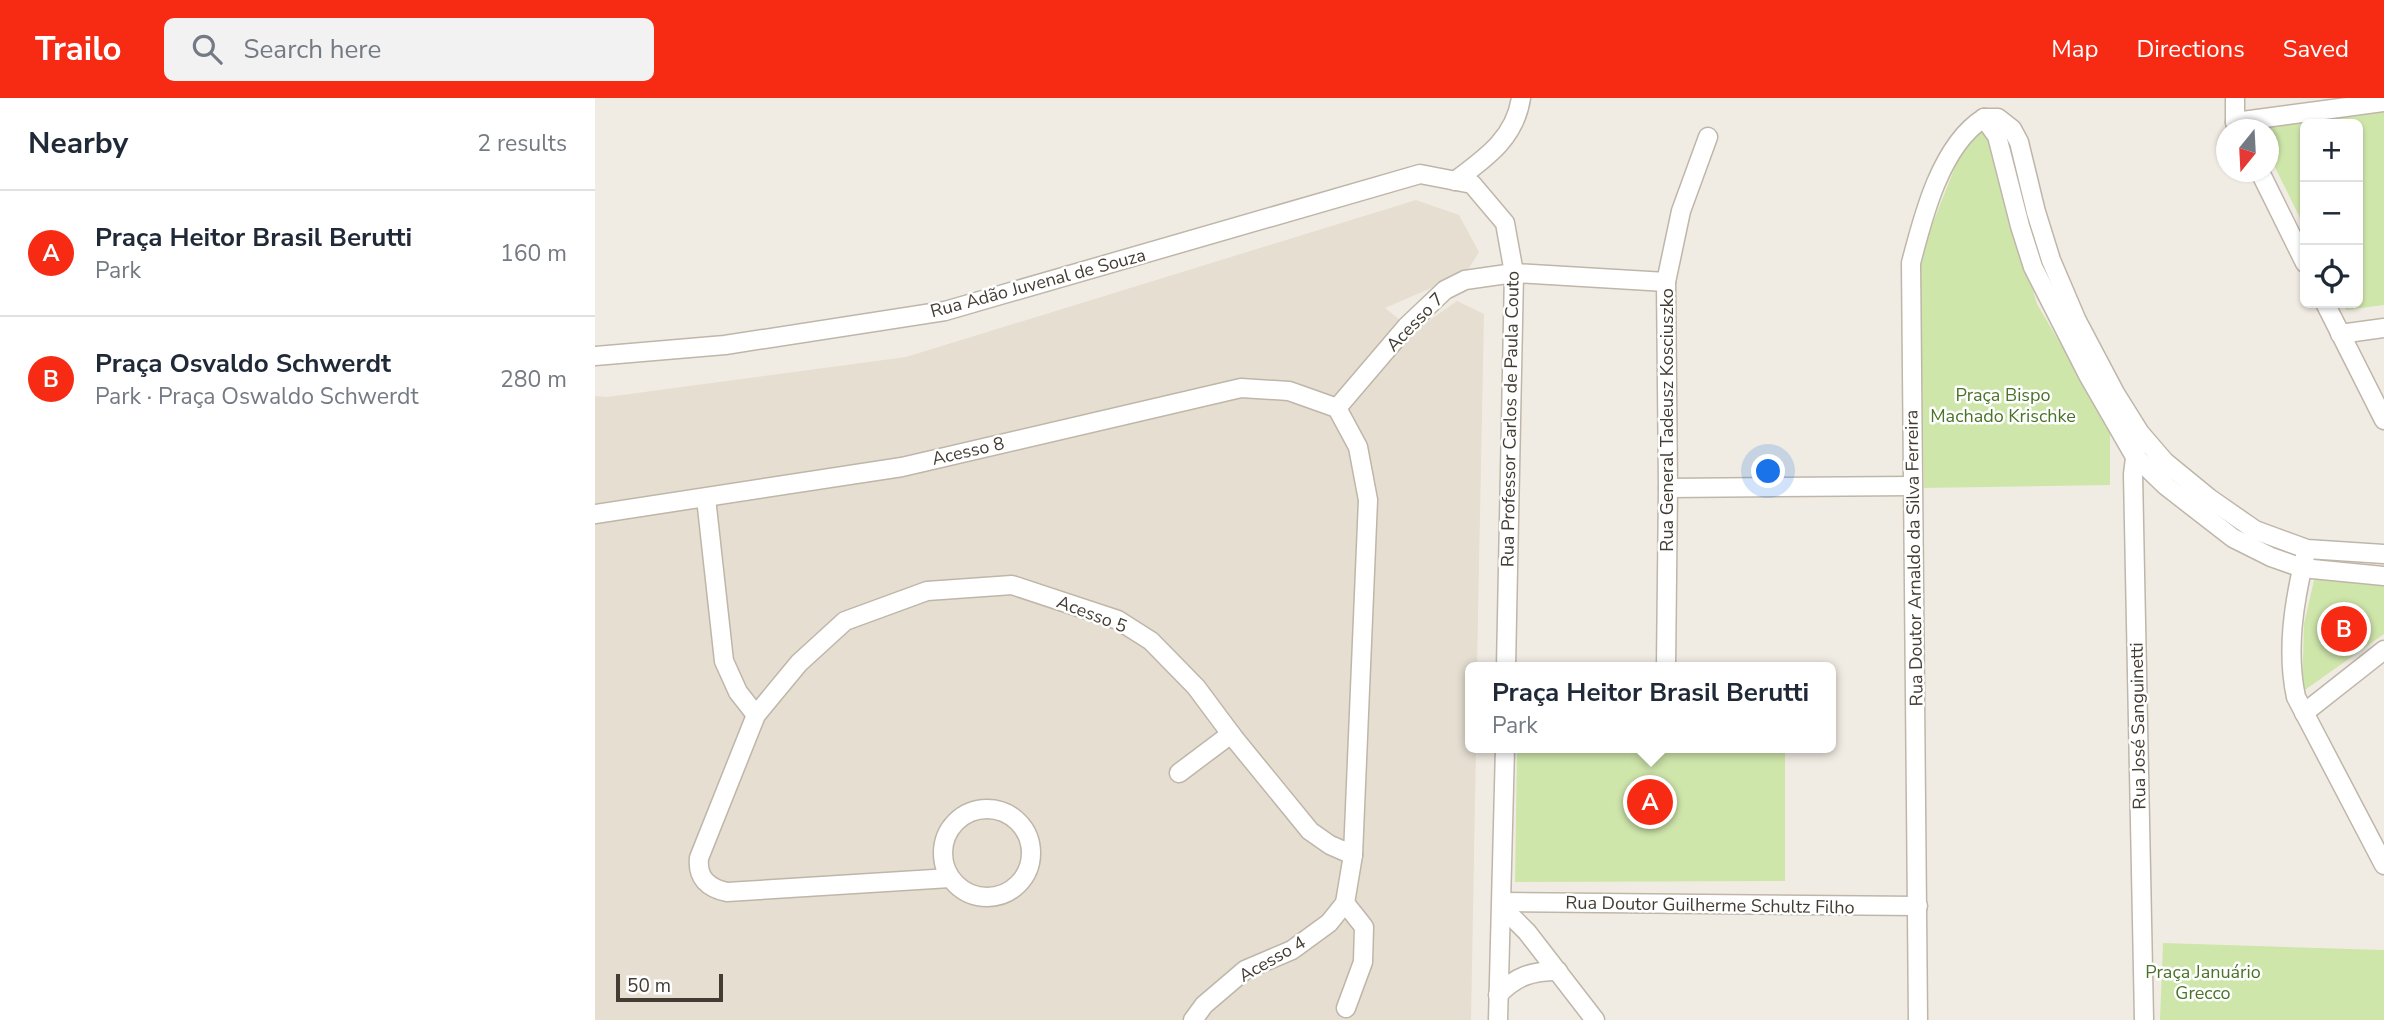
<!DOCTYPE html>
<meta charset="utf-8">
<style>
body{margin:0;font-family:"Nunito Sans",sans-serif;background:#f2f2f3;color:#1f2937}
.controls{position:absolute;right:21px;top:21px;display:grid;overflow:hidden;border-radius:10px;box-shadow:0 2px 5px #0004}
.controls button{width:63px;height:63px;display:grid;place-items:center;padding:0;border:0;border-bottom:2px solid #e0e1e3;background:#fff;color:#1f2937;font:35px sans-serif}
.compass{position:absolute;left:1621px;top:21px;width:63px;height:63px;border-radius:50%;background:#fff;box-shadow:0 2px 5px #0004;rotate:198deg}
.scale{position:absolute;left:21px;bottom:18px;width:107px;box-sizing:border-box;padding-left:7px;border:4px solid #433c33;border-top:0;font-size:19px;line-height:24px;white-space:nowrap;color:#433c33;-webkit-text-stroke:5px #fff;paint-order:stroke}
.you{position:absolute;left:1174px;top:374px;width:24px;height:24px;margin:-18px;border:5px solid #fff;border-radius:50%;background:#1a73e8;box-shadow:0 0 0 10px #1a73e833}
.badge{display:grid;place-items:center;width:46px;height:46px;border-radius:50%;background:#f72a14;color:#fff;font-size:23px;font-weight:700}
.pin{position:absolute;translate:-50% -50%;border:4px solid #fff;box-shadow:0 2px 7px #0006}
.popup{position:absolute;left:870px;top:564px;width:371px;height:91px;box-sizing:border-box;display:grid;place-content:center;border-radius:10px;background:#fff;filter:drop-shadow(0 2px 5px #0005);font-size:23px;white-space:nowrap;color:#747a83}
.popup b{font-size:26px;color:#1f2937}
.popup::after{content:'';position:absolute;left:50%;top:100%;margin-left:-14px;border:14px solid transparent;border-top-color:#fff}
.list{margin:0;padding:0;list-style:none}
h2{display:flex;justify-content:space-between;align-items:center;height:91px;margin:0;padding:0 28px;font-size:30px}
h2 small{font-size:23px;font-weight:400;color:#747a83}
.list li{display:grid;grid-template-columns:46px 1fr auto;gap:21px;align-items:center;box-sizing:border-box;height:126px;padding:0 28px;border-top:2px solid #e0e1e3}
.list b{display:block;font-size:26px;white-space:nowrap}
.list p{margin:0;font-size:23px;white-space:nowrap;color:#747a83}
.list em{font-size:23px;font-style:normal;color:#747a83}
.icon{flex:none;width:38px;height:38px;fill:none;stroke:currentColor;stroke-width:2;stroke-linecap:round;stroke-linejoin:round}
.map{position:relative;flex:none;width:1789px;height:922px;overflow:hidden}
header{display:flex;align-items:center;gap:42px;box-sizing:border-box;height:98px;padding:0 35px;background:#f72a14;color:#fff}
header strong{font-size:33px}
nav{display:flex;gap:38px;margin-inline-start:auto;font-size:24px}
.search{width:490px;height:63px;background:#f2f2f3;display:flex;align-items:center;gap:18px;box-sizing:border-box;padding:0 24px;border-radius:10px;color:#747a83;font-size:26px}
main{display:flex}
aside{flex:1;background:#fff}
.map>svg:first-child{display:block}
.residential{fill:#e5ded1}
.green{fill:#cfe6ab}
.lines{fill:none;stroke-linecap:round;stroke-linejoin:round}
.minor-casing{stroke:#bfb6a9;stroke-width:21}
.minor{stroke:#fff;stroke-width:18}
.labels{text-anchor:middle;stroke-width:5;stroke-linejoin:round;paint-order:stroke}
.street-label{font-size:18px;fill:#433c33;stroke:#fff}
.park-label{font-size:18px;fill:#497328;stroke:#fff}
</style>
<header>
<strong>Trailo</strong>
<div class="search"><svg class="icon" aria-label="search" viewBox="0 0 24 24"><circle cx="10" cy="10" r="6"/><path d="M15 15l6 6"/></svg>Search here</div>
<nav><a>Map</a><a>Directions</a><a>Saved</a></nav>
</header>
<main>
<aside>
<h2>Nearby<small>2 results</small></h2>
<ul class="list">
<li><span class="badge">A</span><div><b>Praça Heitor Brasil Berutti</b><p>Park</p></div><em>160 m</em></li>
<li><span class="badge">B</span><div><b>Praça Osvaldo Schwerdt</b><p>Park · Praça Oswaldo Schwerdt</p></div><em>280 m</em></li>
</ul>
</aside>
<div class="map">
<svg width="1789" height="922" viewBox="0 0 1789 922">
<rect width="100%" height="100%" fill="#f1ece3"/>
<path class="residential" d="M821,102l43,15 20,37 -13,21 -81,35 29,23 43,-30 27,13 -7,353h-7v81h6l-5,272h-876v-624l12,1 299,-40z"/>
<g class="green">
<path d="M1789,13v194l-38,5 -3,-7h15v-179h-53v104l-36,-73v-25l-13,-1 -2,-2z"/>
<path d="M1374,34h17l51,172 73,124v57l-186,3 -4,-233z"/>
<path d="M1720,478l47,7h22v51l-82,58 2,-68z"/>
<path d="M922,650h268v133l-270,1z"/>
<path d="M1568,845l221,7v70h-224z"/>
</g>
<g class="lines">
<defs>
<g id="minor">
<path d="M1640,0v24l4,8"/>
<path d="M1389,20l13,18 23,90 13,41 55,108 46,80 32,31 67,52 38,19 31,11 82,8"/>
<path d="M1389,20h14l14,11 7,13 17,70 15,48 26,61 38,72 25,40 25,29 44,36 46,32 52,19 77,5"/>
<path d="M1640,24l149,-20"/>
<path d="M1665,74l45,91"/>
<path d="M860,83c31,-23 60,-43 66,-83"/>
<path d="M1730,205l59,117"/>
<path d="M1745,236l44,-6"/>
<path d="M0,258l130,-11 220,-34 475,-137 52,10 33,39 9,50 -8,394"/>
<path d="M742,310l70,-82 38,-36 20,-10 49,-7 152,9"/>
<path d="M1541,352l-3,24 11,546"/>
<path d="M1073,390l244,-2"/>
<path d="M111,400l18,163 14,31 18,23"/>
<path d="M0,416l307,-47 339,-79 48,3 48,17"/>
<path d="M1710,458c-11,46 -19,94 -9,141l88,168"/>
<path d="M1071,569l2,-179 -2,-206 15,-71 27,-74"/>
<path d="M1709,615l80,-63"/>
<path d="M584,675l52,-39"/>
<circle cx="392" cy="755" r="44"/>
<path d="M355,780l-223,14c-19,-4 -30,-14 -28,-34l57,-143 43,-52 46,-42 82,-30 85,-6 106,35 33,21 45,46 38,51 76,93 20,14 23,10 15,-355 -10,-53 -21,-39"/>
<path d="M907,804l416,4"/>
<path d="M750,805l19,24 -1,35 -17,46"/>
<path d="M907,809l25,25 68,88"/>
<path d="M903,897c18,-19 34,-24 60,-24"/>
<path d="M598,922l11,-15 41,-35 47,-20 37,-27 16,-20 8,-48"/>
<path d="M903,922l7,-272"/>
<path d="M1323,922l-7,-757c12,-47 30,-118 73,-145"/>
</g>
</defs>
<use href="#minor" class="minor-casing"/>
<use href="#minor" class="minor"/>
</g>
<g class="labels">
<g class="street-label">
<text transform="translate(443 185) rotate(-15)" y="6">Rua Adão Juvenal de Souza</text>
<text transform="translate(820 224) rotate(-46)" y="6">Acesso 7</text>
<text transform="translate(915 321) rotate(-89)" y="6">Rua Professor Carlos de Paula Couto</text>
<text transform="translate(1072 322) rotate(-90)" y="6">Rua General Tadeusz Kosciuszko</text>
<text transform="translate(373 353) rotate(-13)" y="6">Acesso 8</text>
<text transform="translate(1319 460) rotate(-91)" y="6">Rua Doutor Arnaldo da Silva Ferreira</text>
<text transform="translate(497 516) rotate(21)" y="6">Acesso 5</text>
<text transform="translate(1543 628) rotate(-91)" y="6">Rua José Sanguinetti</text>
<text transform="translate(1115 807) rotate(1)" y="6">Rua Doutor Guilherme Schultz Filho</text>
<text transform="translate(677 861) rotate(-30)" y="6">Acesso 4</text>
</g>
<g class="park-label">
<text x="1408" y="303">Praça Bispo<tspan x="1408" dy="21">Machado Krischke</tspan></text>
<text x="1608" y="880">Praça Januário<tspan x="1608" dy="21">Grecco</tspan></text>
</g>
</g>
</svg>
<div class="controls">
<button>+</button>
<button>−</button>
<button><svg class="icon" aria-label="locate" viewBox="0 0 24 24"><circle cx="12" cy="12" r="6"/><path d="M12 2v4M12 18v4M2 12h4M18 12h4"/></svg></button>
</div>
<svg class="compass" viewBox="-18 -18 36 36"><path d="M0-13l5 13h-10z" fill="#e53935"/><path d="M0 13l5-13h-10z" fill="#747a83"/></svg>
<div class="scale">50 m</div>
<div class="you"></div>
<div class="pin badge" style="left:1055px;top:704px">A</div>
<div class="popup"><b>Praça Heitor Brasil Berutti</b>Park</div>
<div class="pin badge" style="left:1749px;top:531px">B</div>
</div>
</main>
